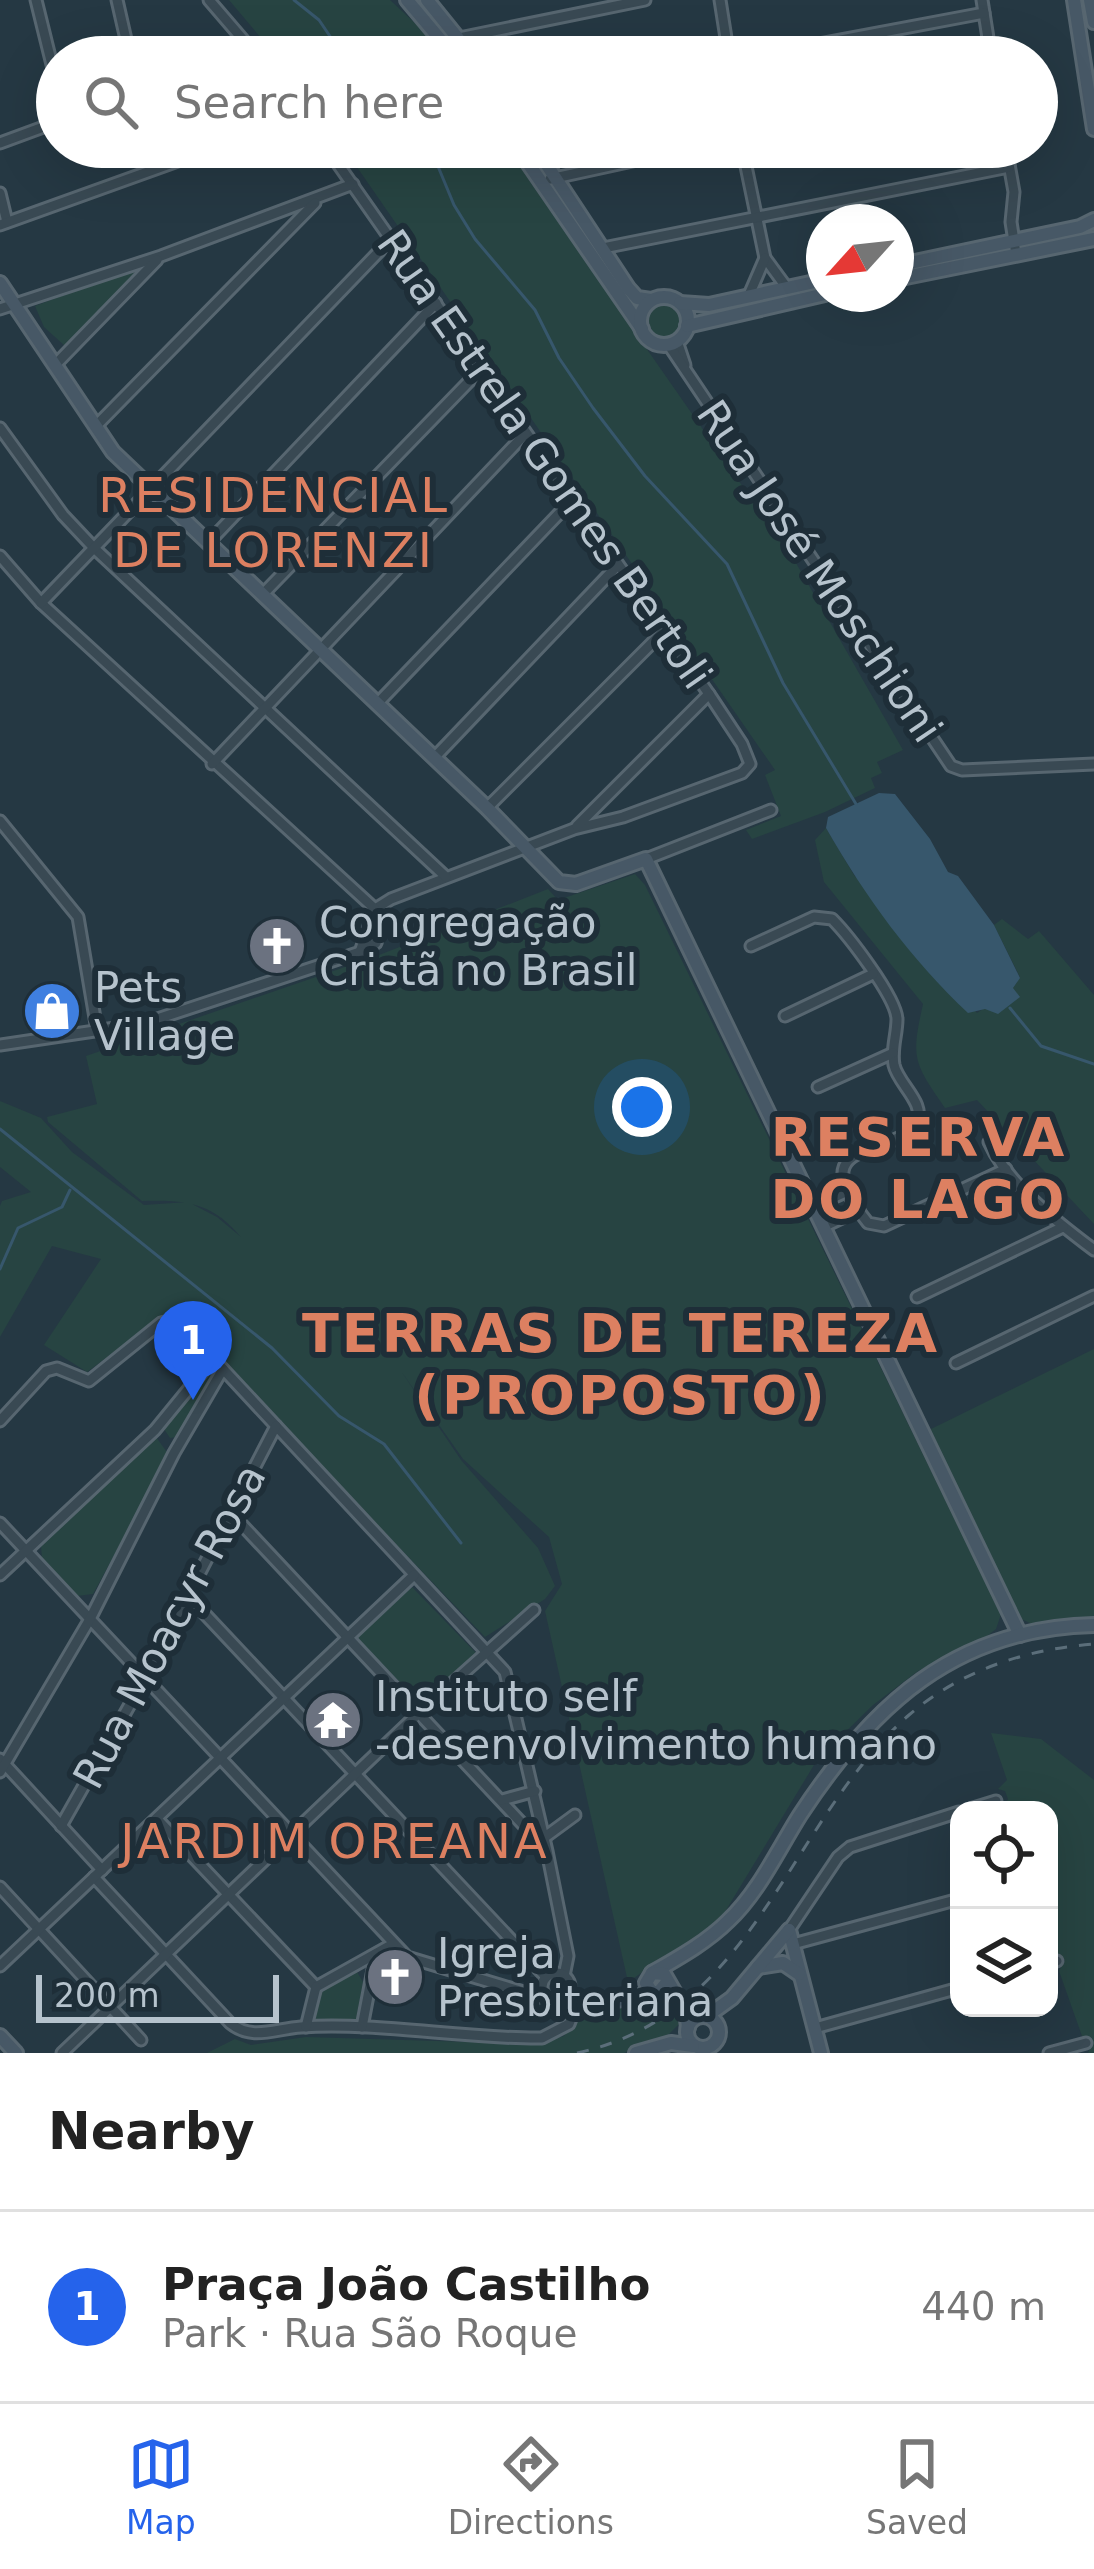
<!DOCTYPE html>
<meta charset="utf-8">
<style>
body{margin:0;font-family:"DejaVu Sans",sans-serif;background:#f2f2f2;color:#222}
.controls{position:absolute;right:36px;bottom:36px;display:grid;overflow:hidden;border-radius:24px;box-shadow:0 12px 48px #0002}
.controls button{width:108px;height:108px;display:grid;place-items:center;padding:0;border:0;border-bottom:3px solid #e0e0e0;background:#fff;color:#222;font:60px sans-serif}
.compass{position:absolute;left:806px;top:204px;width:108px;height:108px;border-radius:50%;background:#fff;box-shadow:0 12px 48px #0002;rotate:243deg}
.scale{position:absolute;left:36px;bottom:30px;width:243px;box-sizing:border-box;padding-left:12px;border:6px solid #b6c3cd;border-top:0;font-size:33px;line-height:42px;white-space:nowrap;color:#b6c3cd;-webkit-text-stroke:9px #1e2e38;paint-order:stroke}
.you{position:absolute;left:642px;top:1107px;width:42px;height:42px;margin:-30px;border:9px solid #fff;border-radius:50%;background:#1a73e8;box-shadow:0 0 0 18px #1a73e833}
.badge{display:grid;place-items:center;width:78px;height:78px;border-radius:50%;background:#2563eb;color:#fff;font-size:39px;font-weight:700}
.pin{position:absolute;translate:-50% -99px;filter:drop-shadow(0 3px 6px #0008)}
.pin::after{content:'';position:absolute;top:63px;width:42px;height:36px;background:inherit;clip-path:polygon(0 0,100% 0,50% 100%)}
.list{margin:0;padding:0;list-style:none}
h2{display:flex;justify-content:space-between;align-items:center;height:156px;margin:0;padding:0 48px;font-size:51px}
h2 small{font-size:39px;font-weight:400;color:#767676}
.list li{display:grid;grid-template-columns:78px 1fr auto;gap:36px;align-items:center;box-sizing:border-box;height:192px;padding:0 48px;border-top:3px solid #e0e0e0}
.list b{display:block;font-size:45px;white-space:nowrap}
.list p{margin:0;font-size:39px;white-space:nowrap;color:#767676}
.list em{font-size:39px;font-style:normal;color:#767676}
.icon{flex:none;width:66px;height:66px;fill:none;stroke:currentColor;stroke-width:2;stroke-linecap:round;stroke-linejoin:round}
.map{position:relative;flex:none;width:1094px;height:2053px;overflow:hidden}
.search{position:absolute;background:#fff;box-shadow:0 12px 48px #0002;left:36px;right:36px;top:36px;height:132px;display:flex;align-items:center;gap:30px;box-sizing:border-box;padding:0 42px;border-radius:66px;color:#767676;font-size:45px}
.sheet{height:348px;background:#fff}
nav{display:flex;justify-content:space-around;align-items:center;box-sizing:border-box;height:168px;border-top:3px solid #e0e0e0;background:#fff;font-size:33px;color:#767676}
nav a{display:grid;justify-items:center;gap:6px}
nav .on{color:#2563eb}
.map>svg:first-child{display:block}
.green{fill:#274442}
.water{fill:#37576c}
.lines{fill:none;stroke-linecap:round;stroke-linejoin:round}
.stream{stroke:#37576c;stroke-width:3}
.street-casing{stroke:#576670;stroke-width:15}
.secondary-casing{stroke:#576670;stroke-width:18}
.street{stroke:#394953;stroke-width:9}
.secondary{stroke:#475866;stroke-width:12}
.rail{stroke:#5b6e7a;stroke-width:3;stroke-dasharray:12 12;stroke-linecap:butt}
.labels{text-anchor:middle;stroke-width:12;stroke-linejoin:round;paint-order:stroke}
.street-label{font-size:42px;fill:#b6c3cd;stroke:#1e2e38}
.poi-label{font-size:42px;fill:#b6c3cd;stroke:#1e2e38;text-anchor:start}
.quarter-label{font-size:48px;letter-spacing:3px;fill:#dd8061;stroke:#1e2e38}
.district-label{font-size:54px;font-weight:bold;letter-spacing:3px;fill:#dd8061;stroke:#1e2e38}
</style>
<div class="map">
<svg width="1094" height="2053" viewBox="0 0 1094 2053">
<rect width="100%" height="100%" fill="#253843"/>
<g class="green">
<path d="M229,0h161l42,39 12,18h-167z"/>
<path d="M343,147h163l290,416 107,187 -26,12 5,11 -11,5 4,10 -50,24 -73,27 -6,-9 35,-14 -16,-41 10,-5z"/>
<path d="M145,265l-80,81 -21,-19 -9,-21z"/>
<circle cx="664" cy="320" r="19"/>
<path d="M826,828l28,47 123,138 36,-25 7,-11 -26,-52 8,-6 26,20 11,-8 55,64v229l-117,-124 -32,8c-32,-46 -34,-50 -22,-104l-99,-122 -9,-42z"/>
<path d="M635,874l10,11 356,729 -5,15 -9,7 -69,35 -45,34 -56,55 -97,160 -92,62 -83,-371 17,-27 -13,-47 -86,-78 -62,-88 60,89 77,88 17,38 -10,13 -60,38 -314,-327 -84,62 -43,-27 57,-86 -49,-13 -52,91v-131l2,-5 29,-9 -31,-25v-66l41,17 31,34 72,53 44,-3 29,15 24,20c-30,-35 -54,-37 -99,-36l-94,-79 -1,-5 50,-13 -11,-48 288,-99 174,-68 10,11z"/>
<path d="M1094,1349v271l-57,6 -16,-7 -92,-189z"/>
<path d="M209,1373l7,2 -38,62 -8,1 -6,-9 3,-6z"/>
<path d="M156,1437l13,18 -76,139 -16,2 -35,-37 -1,-13 54,-58z"/>
<path d="M412,1587l65,67 -56,50 -65,-67z"/>
<path d="M991,1733l50,6 53,41v273h-6l5,-12 -11,-5 -23,-65 6,-11 -12,-6 -4,-11v-133h-47l6,-11 -3,-8 -7,-2 9,-9z"/>
<path d="M357,1972l6,10 -7,38 -34,2 -7,-4 2,-25z"/>
<path d="M660,1997l13,6 6,21 -10,10 -45,19h-417l28,-14 16,6 55,-8 227,7 31,-8 20,-28z"/>
</g>
<path class="water" d="M879,793l16,1 35,45 18,33 10,4 36,49 26,53 -7,10 7,9 -22,17 -13,-5 -17,4c-58,-55 -102,-115 -142,-185l2,-11z"/>
<g class="lines">
<g class="stream">
<path d="M294,0l25,20 25,37"/>
<path d="M430,147l24,58 21,34 60,71 24,48 34,50 52,68 82,88 56,119 73,121"/>
<path d="M1010,1008l31,38 53,18"/>
<path d="M0,1129l272,219 67,68 45,28 77,99"/>
<path d="M0,1269l18,-41 44,-21 8,-17"/>
</g>
<defs>
<g id="street">
<path d="M36,0l21,85"/>
<path d="M117,0l13,57"/>
<path d="M209,0l49,57"/>
<path d="M720,0l9,57"/>
<path d="M982,0l9,57"/>
<path d="M459,38l186,-38"/>
<path d="M233,57l19,-7"/>
<path d="M750,57l234,-44"/>
<path d="M0,143l57,-21"/>
<path d="M326,147l383,547 33,50 8,20 -8,9 -119,44 -49,12 -183,70 -16,10"/>
<path d="M742,147l23,111 22,30"/>
<path d="M1006,147l8,45 -3,30 5,32"/>
<path d="M550,179l147,-32"/>
<path d="M0,193l7,29"/>
<path d="M0,225l217,-78"/>
<path d="M603,248l406,-81"/>
<path d="M749,295l16,-37"/>
<path d="M0,309l161,-53 192,-72"/>
<path d="M677,341l8,24"/>
<path d="M668,344l283,422 11,4 132,-6"/>
<path d="M56,364l101,-104"/>
<path d="M96,426l219,-223"/>
<path d="M0,428l63,87 31,33 352,329"/>
<path d="M209,542l227,-239"/>
<path d="M0,556l41,47 334,306 7,13 -6,21 -16,9 15,-43"/>
<path d="M263,594l219,-226"/>
<path d="M41,603l351,-365"/>
<path d="M377,704l195,-204"/>
<path d="M434,758l184,-193"/>
<path d="M212,764l313,-330"/>
<path d="M487,808l177,-177"/>
<path d="M0,821l78,96 19,113"/>
<path d="M577,826l132,-132"/>
<path d="M646,859l125,-49"/>
<path d="M751,946l63,-29 18,2c16,16 64,78 65,100 0,16 -6,30 -3,46 4,19 33,39 22,58 -22,37 -118,12 -48,100l16,3 122,-57"/>
<path d="M785,1016l88,-42"/>
<path d="M0,1045l142,-21 218,-72"/>
<path d="M818,1087l75,-34"/>
<path d="M989,1142c19,43 68,80 105,108"/>
<path d="M813,1207l37,-17"/>
<path d="M823,1227l36,-17"/>
<path d="M917,1297l146,-70"/>
<path d="M956,1363l138,-67"/>
<path d="M0,1421l46,-50 11,-3 32,13 72,-58 12,-3 10,6 322,346 42,179 21,105 -4,20"/>
<path d="M231,1513l313,334"/>
<path d="M0,1523l407,434 143,43"/>
<path d="M0,1575l155,-145 58,-71"/>
<path d="M187,1595l359,382"/>
<path d="M0,1759l102,111"/>
<path d="M0,1772l90,-153 84,-166 49,-84"/>
<path d="M502,1800l33,-9"/>
<path d="M967,1810l29,-9"/>
<path d="M157,1819l159,168"/>
<path d="M61,1826l84,-148 131,-252"/>
<path d="M545,1837l30,-22"/>
<path d="M94,1877l136,146c22,18 44,6 71,4 80,-5 161,12 241,11l27,-14 9,-24"/>
<path d="M0,1887l141,153"/>
<path d="M789,1930l49,-73 12,-10 109,-35"/>
<path d="M793,1944l166,-45"/>
<path d="M1049,1963l8,-2"/>
<path d="M0,1966l414,-391"/>
<circle cx="556" cy="1987" r="14"/>
<path d="M316,1987l77,-43"/>
<path d="M306,2027l10,-40"/>
<path d="M362,2027l14,-73"/>
<path d="M815,2028l144,-40"/>
<path d="M62,2053l359,-342 113,-101"/>
<path d="M1049,2053l37,-10"/>
</g>
<g id="secondary">
<path d="M407,0l48,57"/>
<path d="M427,0l46,57"/>
<path d="M1074,0l20,129"/>
<path d="M1090,0l4,22"/>
<path d="M517,147l125,182"/>
<path d="M535,147l93,141 9,10 14,2"/>
<path d="M896,266l184,-39 14,-7"/>
<path d="M896,279l198,-40"/>
<path d="M0,283l113,169 374,356 72,74 17,2 70,-25 374,776"/>
<circle cx="664" cy="321" r="24"/>
<path d="M680,303l29,2 115,-25"/>
<path d="M687,326l138,-32"/>
<path d="M789,1930l32,123"/>
<path d="M758,1967l25,-4 16,11"/>
<path d="M652,1973c26,-15 55,-31 76,-52 30,-28 50,-71 72,-106 72,-110 155,-187 294,-190"/>
<path d="M668,1981l-10,12 -7,-2 -5,-8 6,-10 12,1 22,38 2,15"/>
<path d="M578,2000l34,1 42,-8"/>
<circle cx="703" cy="2032" r="16"/>
<path d="M707,2016l25,-18 57,-68"/>
<path d="M0,2036l16,17"/>
<path d="M636,2053l35,-10 22,3"/>
</g>
</defs>
<use href="#street" class="street-casing"/>
<use href="#secondary" class="secondary-casing"/>
<use href="#street" class="street"/>
<use href="#secondary" class="secondary"/>
<path class="rail" d="M577,2053c179,-39 210,-231 332,-338 52,-45 118,-66 185,-71"/>
</g>
<defs>
<symbol id="church-disc" viewBox="-11 -11 22 22"><circle r="9.5" fill="#6b7280" stroke="#1e2e38"/><path d="M-1.2-6h2.4v3.5h3.3v2.4h-3.3V6h-2.4V-.1h-3.3v-2.4h3.3Z" fill="#fff"/></symbol>
<symbol id="shop-disc" viewBox="-11 -11 22 22"><circle r="9.5" fill="#3f7fe0" stroke="#1e2e38"/><path d="M-5-2.5h2.3a2.7 3.5 0 0 1 5.4 0H5L5.5 6h-11ZM-1.5-2.5h3a1.5 2.3 0 0 0-3 0Z" fill="#fff"/></symbol>
<symbol id="temple-disc" viewBox="-11 -11 22 22"><circle r="9.5" fill="#6b7280" stroke="#1e2e38"/><path d="M0-6L5-2H3V0L6.5 2.5H4V6H1.5V3h-3V6H-4V2.5H-6.5L-3 0V-2H-5Z" fill="#fff"/></symbol>
</defs>
<g fill-rule="evenodd">
<use href="#church-disc" x="244" y="913" width="66" height="66"/>
<use href="#shop-disc" x="19" y="978" width="66" height="66"/>
<use href="#temple-disc" x="300" y="1687" width="66" height="66"/>
<use href="#church-disc" x="362" y="1944" width="66" height="66"/>
</g>
<g class="labels">
<g class="street-label">
<text transform="translate(545 459) rotate(55)" y="15">Rua Estrela Gomes Bertoli</text>
<text transform="translate(820 571) rotate(56)" y="15">Rua José Moschioni</text>
<text transform="translate(169 1626) rotate(-62)" y="15">Rua Moacyr Rosa</text>
</g>
<g class="poi-label">
<text x="319" y="937">Congregação<tspan x="319" dy="48">Cristã no Brasil</tspan></text>
<text x="94" y="1002">Pets<tspan x="94" dy="48">Village</tspan></text>
<text x="375" y="1711">Instituto self<tspan x="375" dy="48">-desenvolvimento humano</tspan></text>
<text x="437" y="1968">Igreja<tspan x="437" dy="48">Presbiteriana</tspan></text>
</g>
<g class="quarter-label">
<text x="274" y="512">RESIDENCIAL<tspan x="274" dy="55">DE LORENZI</tspan></text>
<text x="335" y="1858">JARDIM OREANA</text>
</g>
<g class="district-label">
<text x="919" y="1156">RESERVA<tspan x="919" dy="62">DO LAGO</tspan></text>
<text x="621" y="1352">TERRAS DE TEREZA<tspan x="621" dy="62">(PROPOSTO)</tspan></text>
</g>
</g>
</svg>
<div class="controls">
<button><svg class="icon" aria-label="locate" viewBox="0 0 24 24"><circle cx="12" cy="12" r="6"/><path d="M12 2v4M12 18v4M2 12h4M18 12h4"/></svg></button>
<button><svg class="icon" aria-label="layers" viewBox="0 0 24 24"><path d="M12 4l9 5-9 5-9-5zM3 14l9 5 9-5"/></svg></button>
</div>
<svg class="compass" viewBox="-18 -18 36 36"><path d="M0-13l5 13h-10z" fill="#e53935"/><path d="M0 13l5-13h-10z" fill="#767676"/></svg>
<div class="scale">200 m</div>
<div class="you"></div>
<div class="pin badge" style="left:193px;top:1400px">1</div>
<div class="search"><svg class="icon" aria-label="search" viewBox="0 0 24 24"><circle cx="10" cy="10" r="6"/><path d="M15 15l6 6"/></svg>Search here</div>
</div>
<section class="sheet">
<h2>Nearby<small></small></h2>
<ul class="list">
<li><span class="badge">1</span><div><b>Praça João Castilho</b><p>Park · Rua São Roque</p></div><em>440 m</em></li>
</ul>
</section>
<nav>
<a class="on"><svg class="icon" aria-label="map" viewBox="0 0 24 24"><path d="M3 6l6-2 6 2 6-2v14l-6 2-6-2-6 2zM9 4v14M15 6v14"/></svg>Map</a>
<a><svg class="icon" aria-label="directions" viewBox="0 0 24 24"><path d="M12 3l9 9-9 9-9-9zM9 14v-3h6M13 9l2 2-2 2"/></svg>Directions</a>
<a><svg class="icon" aria-label="saved" viewBox="0 0 24 24"><path d="M7 4h10v16l-5-4-5 4z"/></svg>Saved</a>
</nav>
